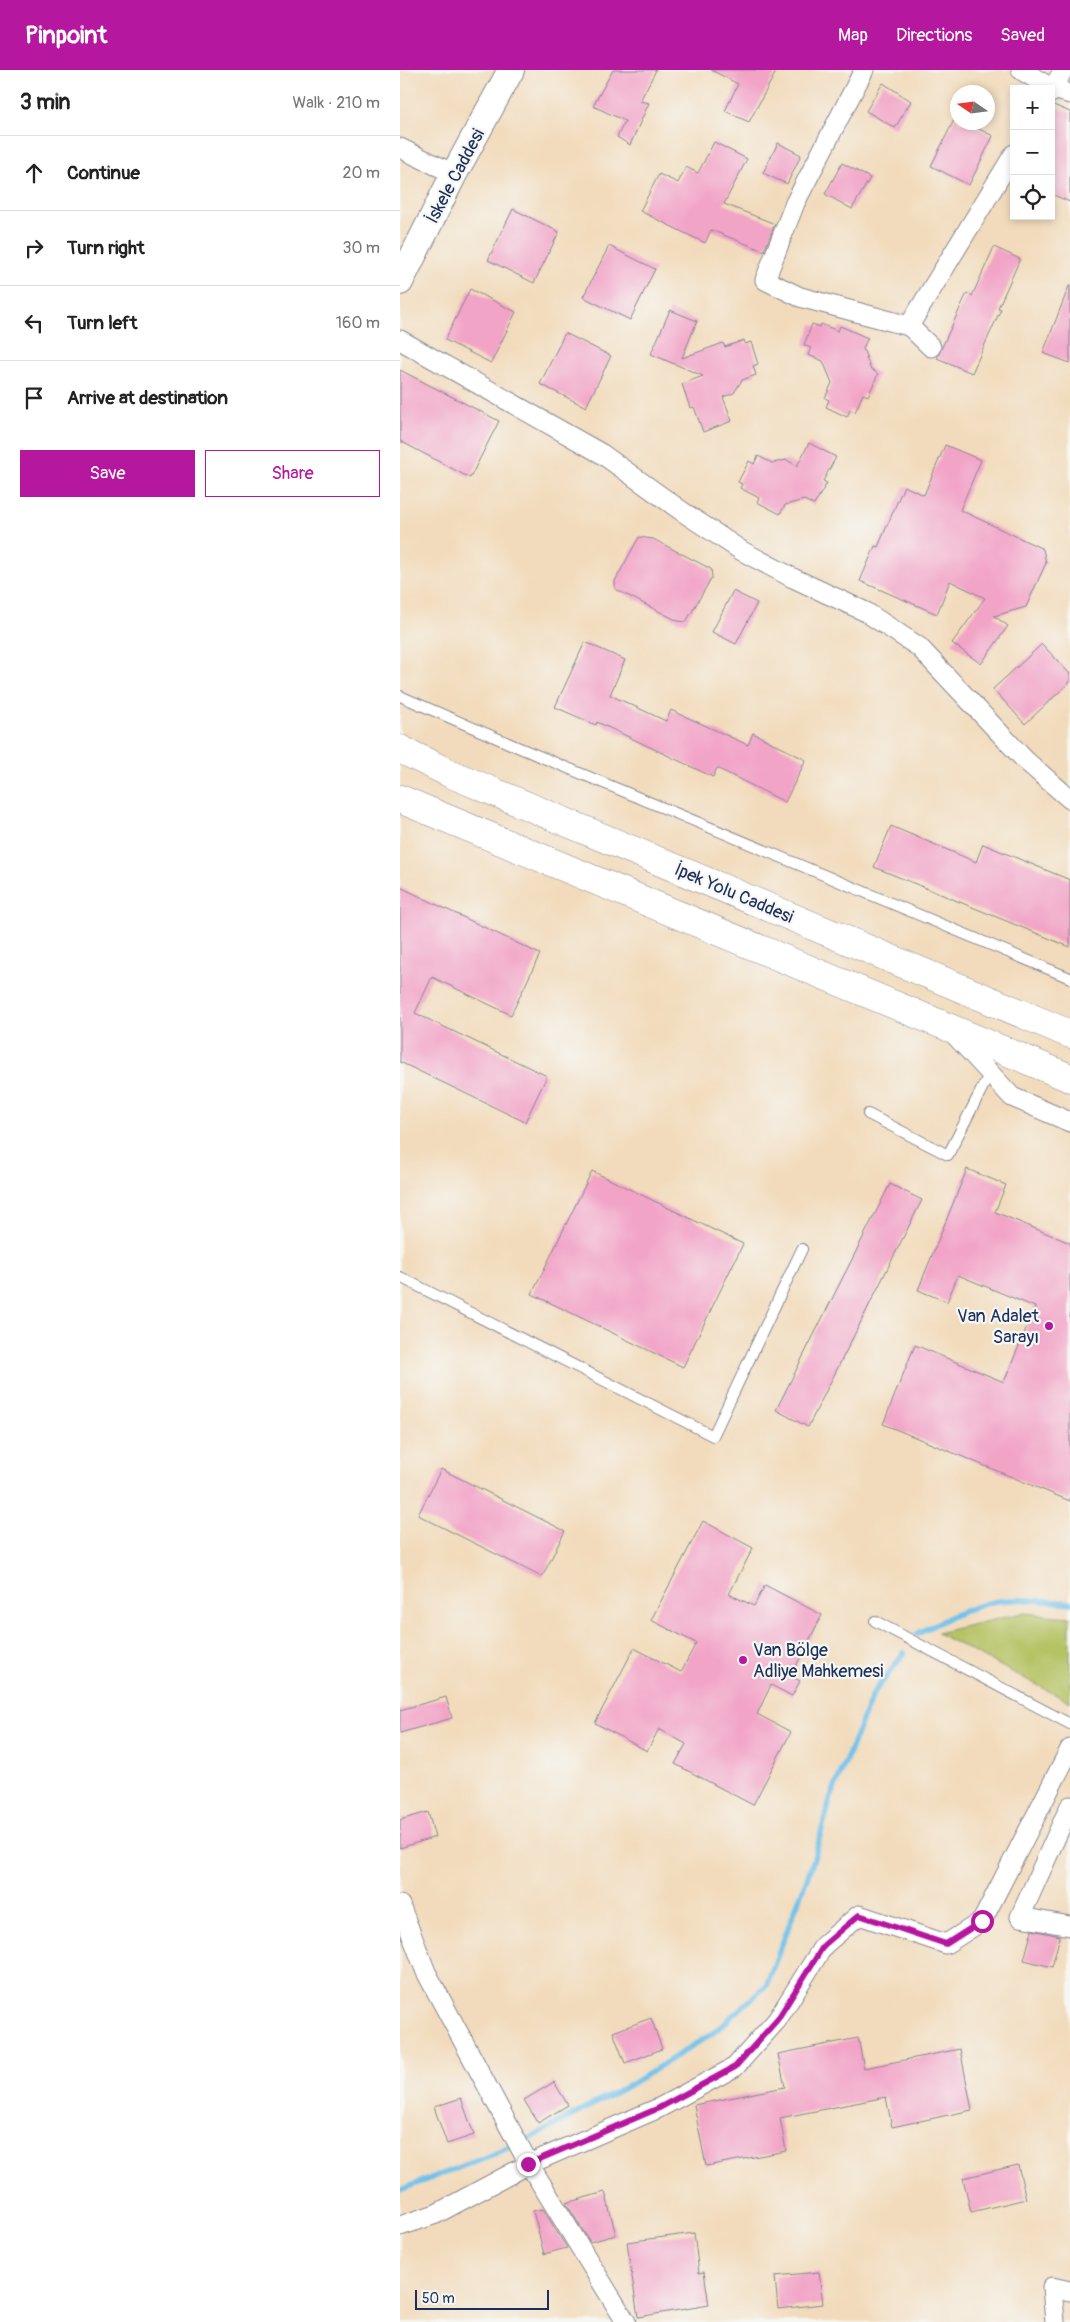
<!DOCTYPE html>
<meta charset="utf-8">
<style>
body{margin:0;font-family:Pangolin,sans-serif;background:#f2f2f2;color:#222}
.controls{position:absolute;right:15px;top:15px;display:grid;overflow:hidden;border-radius:0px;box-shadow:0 2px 8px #0003}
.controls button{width:45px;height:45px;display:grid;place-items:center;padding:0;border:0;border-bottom:1px solid #e0e0e0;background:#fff;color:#222;font:25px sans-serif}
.compass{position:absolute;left:550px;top:15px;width:45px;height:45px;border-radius:50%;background:#fff;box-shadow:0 2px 8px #0003;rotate:283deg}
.scale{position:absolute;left:15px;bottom:12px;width:134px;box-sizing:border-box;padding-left:5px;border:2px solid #1b2f5e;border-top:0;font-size:14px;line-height:18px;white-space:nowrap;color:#1b2f5e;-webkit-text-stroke:4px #f6f6f2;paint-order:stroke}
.stop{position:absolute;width:15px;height:15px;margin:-11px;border:4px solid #b5179e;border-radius:50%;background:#fff}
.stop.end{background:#b5179e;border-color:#fff;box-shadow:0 1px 5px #0008}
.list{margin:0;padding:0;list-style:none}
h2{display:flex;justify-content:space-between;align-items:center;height:65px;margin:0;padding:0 20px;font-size:21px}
h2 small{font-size:16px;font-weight:400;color:#767676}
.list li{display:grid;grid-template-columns:32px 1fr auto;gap:15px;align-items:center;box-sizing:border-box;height:75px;padding:0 20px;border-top:1px solid #e0e0e0}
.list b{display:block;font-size:19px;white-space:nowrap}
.list em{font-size:16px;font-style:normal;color:#767676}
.actions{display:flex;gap:10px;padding:15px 20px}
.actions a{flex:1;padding:11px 0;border:1px solid #b5179e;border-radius:0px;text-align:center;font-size:18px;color:#b5179e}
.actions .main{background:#b5179e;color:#fff}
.icon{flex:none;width:28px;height:28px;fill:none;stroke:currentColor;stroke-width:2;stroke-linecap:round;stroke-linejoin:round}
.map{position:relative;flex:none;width:670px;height:2252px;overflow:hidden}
header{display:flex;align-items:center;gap:30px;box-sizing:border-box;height:70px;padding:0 25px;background:#b5179e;color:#fff}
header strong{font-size:24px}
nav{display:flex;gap:28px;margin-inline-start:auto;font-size:18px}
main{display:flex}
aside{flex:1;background:#fff}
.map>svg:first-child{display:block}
.green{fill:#b6c365;stroke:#687962}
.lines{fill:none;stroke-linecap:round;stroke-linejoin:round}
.stream{stroke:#6ec0ea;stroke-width:5.5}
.building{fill:#f2a4c7}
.service-casing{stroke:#86858d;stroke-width:12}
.minor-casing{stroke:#86858d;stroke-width:21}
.secondary-casing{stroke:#86858d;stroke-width:28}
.trunk-casing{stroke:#86858d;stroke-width:29}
.service{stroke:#fff;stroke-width:10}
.minor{stroke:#fff;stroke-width:19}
.secondary{stroke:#fff;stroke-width:26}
.trunk{stroke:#fff;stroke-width:28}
.route{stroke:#b5179e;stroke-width:6}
.poi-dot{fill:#b5179e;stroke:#f6f6f2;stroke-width:2}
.labels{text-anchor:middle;stroke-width:4.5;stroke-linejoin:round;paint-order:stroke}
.street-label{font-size:18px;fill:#1b2f5e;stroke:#f6f6f2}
.poi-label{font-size:18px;fill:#1b2f5e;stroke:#f6f6f2;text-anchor:end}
</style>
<header>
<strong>Pinpoint</strong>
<nav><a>Map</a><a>Directions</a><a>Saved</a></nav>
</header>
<main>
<aside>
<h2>3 min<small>Walk · 210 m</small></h2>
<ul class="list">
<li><svg class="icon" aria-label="ahead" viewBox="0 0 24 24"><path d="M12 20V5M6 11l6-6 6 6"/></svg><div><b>Continue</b></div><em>20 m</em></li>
<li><svg class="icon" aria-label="right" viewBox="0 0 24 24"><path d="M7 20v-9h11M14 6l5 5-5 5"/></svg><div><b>Turn right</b></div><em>30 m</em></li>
<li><svg class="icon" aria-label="left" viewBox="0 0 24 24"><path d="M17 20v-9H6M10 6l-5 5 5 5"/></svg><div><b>Turn left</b></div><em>160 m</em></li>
<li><svg class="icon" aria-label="arrive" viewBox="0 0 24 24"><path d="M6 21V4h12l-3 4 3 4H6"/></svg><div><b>Arrive at destination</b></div></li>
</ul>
<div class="actions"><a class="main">Save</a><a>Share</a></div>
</aside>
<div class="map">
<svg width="670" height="2252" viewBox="0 0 670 2252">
<rect width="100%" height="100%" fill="#f6f6f2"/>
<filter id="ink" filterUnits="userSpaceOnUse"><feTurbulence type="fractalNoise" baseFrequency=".02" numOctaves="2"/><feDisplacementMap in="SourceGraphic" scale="10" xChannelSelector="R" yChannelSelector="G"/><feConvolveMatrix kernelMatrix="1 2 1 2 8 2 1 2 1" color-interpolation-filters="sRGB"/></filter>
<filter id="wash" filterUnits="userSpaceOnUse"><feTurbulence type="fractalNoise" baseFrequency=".0096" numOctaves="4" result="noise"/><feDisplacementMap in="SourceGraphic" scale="20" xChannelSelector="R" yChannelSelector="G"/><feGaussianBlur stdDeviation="1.12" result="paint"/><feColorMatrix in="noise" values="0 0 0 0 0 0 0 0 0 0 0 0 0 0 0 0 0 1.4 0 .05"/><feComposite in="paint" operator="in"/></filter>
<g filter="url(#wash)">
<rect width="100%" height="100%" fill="#f2dbbc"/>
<path class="green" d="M622,1543l48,4v85l-133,-69z"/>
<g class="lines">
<g class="stream">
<path d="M517,1564c23,-13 46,-24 71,-31 26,-6 56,-2 82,0"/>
<path d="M0,2120l94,-36 40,-18 94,-50 85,-53 53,-47 46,-121 19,-68 42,-103 31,-41"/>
</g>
</g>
<g id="blocks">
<g class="building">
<path d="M213,0h43l-16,31 9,2 -19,42 -13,-8 8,-16 -32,-15z"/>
<path d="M311,0h66l-28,52 -24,-11 13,-27z"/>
<path d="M483,13l28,18 -16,27 -29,-17z"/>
<path d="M651,34l19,8v90l-19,-8z"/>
<path d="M555,48l3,1v3h7l28,14 -24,49 -38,-19z"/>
<path d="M314,72l33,17 -23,45 51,20 -11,27 -53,-21 -6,13 -65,-32 19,-37 19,9 8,-16 12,6z"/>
<path d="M378,73l23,12 -14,29 -24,-11z"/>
<path d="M442,93l28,15 -18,31 -27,-15z"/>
<path d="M113,139l46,23 -25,51 -46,-23z"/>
<path d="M209,176l46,23 -25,51 -47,-23z"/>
<path d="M594,177l26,12 -22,49 3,1 -29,64 -35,-15 30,-65 5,3z"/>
<path d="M669,216h1v77l-27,-10z"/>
<path d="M70,219l46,23 -25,51 -46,-23z"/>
<path d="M270,240l27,11 -15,37 41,-15 2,4 19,-7 1,4 6,-2 7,22 -5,2 3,9 -14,5 -8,13 -11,4 9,24 -29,11 -9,-25 -4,1 -8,-24 21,-8 -52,-22z"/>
<path d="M412,254l8,3 1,-3 17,7 2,-5 28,12 -5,10 7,20 8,6 -10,22 -5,-2 -8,18 -5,-2 -3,7 -21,-10 3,-7 -4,-2 7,-15 -9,-22 -15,-6 3,-7 -7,-3z"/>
<path d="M165,263l46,23 -25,51 -46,-23z"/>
<path d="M0,300l99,51 -29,57 -70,-37z"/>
<path d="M409,373l27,14 -13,24 4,2 -13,22 -10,-5 -19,5 -5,9 -23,-12 2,-4 -19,-10 2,-4 -4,-2 11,-21 5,3 4,-8 14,7 15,-3 10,6z"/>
<path d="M545,375l36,15 -21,50 83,39 3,14 -20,44 -32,9 14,10 -27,38 -29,-21 33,-45 -35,-17 -13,33 -77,-33 15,-35 3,1 26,-61 20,9z"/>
<path d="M239,467l14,2 58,30 1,8 -26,45 -8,-1 -63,-32v-8z"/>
<path d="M333,521l24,12 -21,41 -24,-12z"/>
<path d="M185,572l40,18 -15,35 56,26 5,-11 77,35 5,-12 53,27 -21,42 -68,-34 -4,9 -116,-55 -1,3 -41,-18z"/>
<path d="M642,574l28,30v8l-45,42 -32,-35z"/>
<path d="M491,756l85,36 7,-18 87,36v67l-196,-80z"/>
<path d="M0,817l140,67 -29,61 -79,-38 -17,36 132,63 -22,46 -125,-60z"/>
<path d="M567,1099l39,16 -11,27 75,31v258l-187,-77 32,-79 89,37 31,-75 -77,-32 -11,27 -29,-12z"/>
<path d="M192,1101l151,73 -60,123 -151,-73z"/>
<path d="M490,1114l32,16 -114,227 -32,-17z"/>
<path d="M41,1399l124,62 -23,46 -124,-62z"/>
<path d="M303,1451l50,27 -24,46 25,12 11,-21 57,30 -31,61 9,5 -8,15 -21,-11 -14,29 34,18 -38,73 -78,-41 11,-20 -27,-15 -12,22 -52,-28 39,-75 47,24 15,-29 -45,-23z"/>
<path d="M46,1627l6,21 -52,15v-23z"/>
<path d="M28,1742l7,25 -35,11v-28z"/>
<path d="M632,1860l28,6 -8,31 -28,-7z"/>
<path d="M251,1948l11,31 -37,14 -12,-31z"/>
<path d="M458,1968l6,30 96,-19 12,61 -80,17 -6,-30 -106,21 6,33 -80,15 -12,-61 91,-18 -7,-33z"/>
<path d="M154,2012l14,23 -30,18 -14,-23z"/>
<path d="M61,2028l13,37 -27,9 -13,-37z"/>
<path d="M618,2095l8,34 -55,13 -8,-34z"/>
<path d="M205,2122l11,43 -26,7 -24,-39z"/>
<path d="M143,2139l24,39 -23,6 -11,-43z"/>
<path d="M294,2163l5,40 5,-1 5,33 -71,12 -11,-75z"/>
<path d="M419,2202l4,32 -45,5 -3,-33z"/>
</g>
</g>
</g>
<g filter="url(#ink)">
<use href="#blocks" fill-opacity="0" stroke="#86858d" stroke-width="1"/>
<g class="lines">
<defs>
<g id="service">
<path d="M0,626l115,50 555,232"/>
<path d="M468,1044l80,41 42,-82"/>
<path d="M0,1207l313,159 89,-187"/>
<path d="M475,1551l195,103"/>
</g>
<g id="minor">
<path d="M464,0l-69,133 -30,77 35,17 109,29 105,-172"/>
<path d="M621,0l32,19 17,5"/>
<path d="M651,23l12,-23"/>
<path d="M0,78l54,26"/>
<path d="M509,256l22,21"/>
<path d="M0,270l202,114 81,58 59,39 51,27 73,34 53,35 106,113 45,39"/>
<path d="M552,962l60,65 58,25"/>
<path d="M670,1736l-50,111 50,9"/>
<path d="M0,1835l26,67 103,192 97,158"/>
<path d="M0,2156l36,-12 93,-50 130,-56 76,-41 42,-47 47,-75 35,-30 87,29 36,-23 88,-172"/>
<path d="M655,2252l-3,-35 18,4"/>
</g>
<path id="secondary" d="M0,212l54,-108 57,-104"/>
<g id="trunk">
<path d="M0,679l49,24 621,261"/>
<path d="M0,729l670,279"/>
</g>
</defs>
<use href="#service" class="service-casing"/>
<use href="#minor" class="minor-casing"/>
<use href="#secondary" class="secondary-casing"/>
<use href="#trunk" class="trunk-casing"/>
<use href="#service" class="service"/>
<use href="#minor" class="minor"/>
<use href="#secondary" class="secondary"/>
<use href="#trunk" class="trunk"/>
</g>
</g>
<g class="lines" filter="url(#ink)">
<path class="route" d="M128,2094l131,-56 76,-41 42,-47 47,-75 35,-30 87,29 36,-23"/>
</g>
<g class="poi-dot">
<circle cx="649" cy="1256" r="5"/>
<circle cx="343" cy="1590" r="5"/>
</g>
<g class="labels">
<g class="street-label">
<text transform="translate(55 106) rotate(-62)" y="6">İskele Caddesi</text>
<text transform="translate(334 823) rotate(23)" y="6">İpek Yolu Caddesi</text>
</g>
<g class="poi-label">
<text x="639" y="1252">Van Adalet<tspan x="639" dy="21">Sarayı</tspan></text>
<text x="353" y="1586" text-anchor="start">Van Bölge<tspan x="353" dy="21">Adliye Mahkemesi</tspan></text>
</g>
</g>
</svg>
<div class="controls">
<button>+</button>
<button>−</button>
<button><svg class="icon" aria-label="locate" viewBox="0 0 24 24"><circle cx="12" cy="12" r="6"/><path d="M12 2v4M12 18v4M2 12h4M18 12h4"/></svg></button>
</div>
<svg class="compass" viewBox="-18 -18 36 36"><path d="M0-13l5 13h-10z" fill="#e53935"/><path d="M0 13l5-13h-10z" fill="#767676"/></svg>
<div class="scale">50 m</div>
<div class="stop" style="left:582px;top:1851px"></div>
<div class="stop end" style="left:128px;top:2094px"></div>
</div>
</main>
